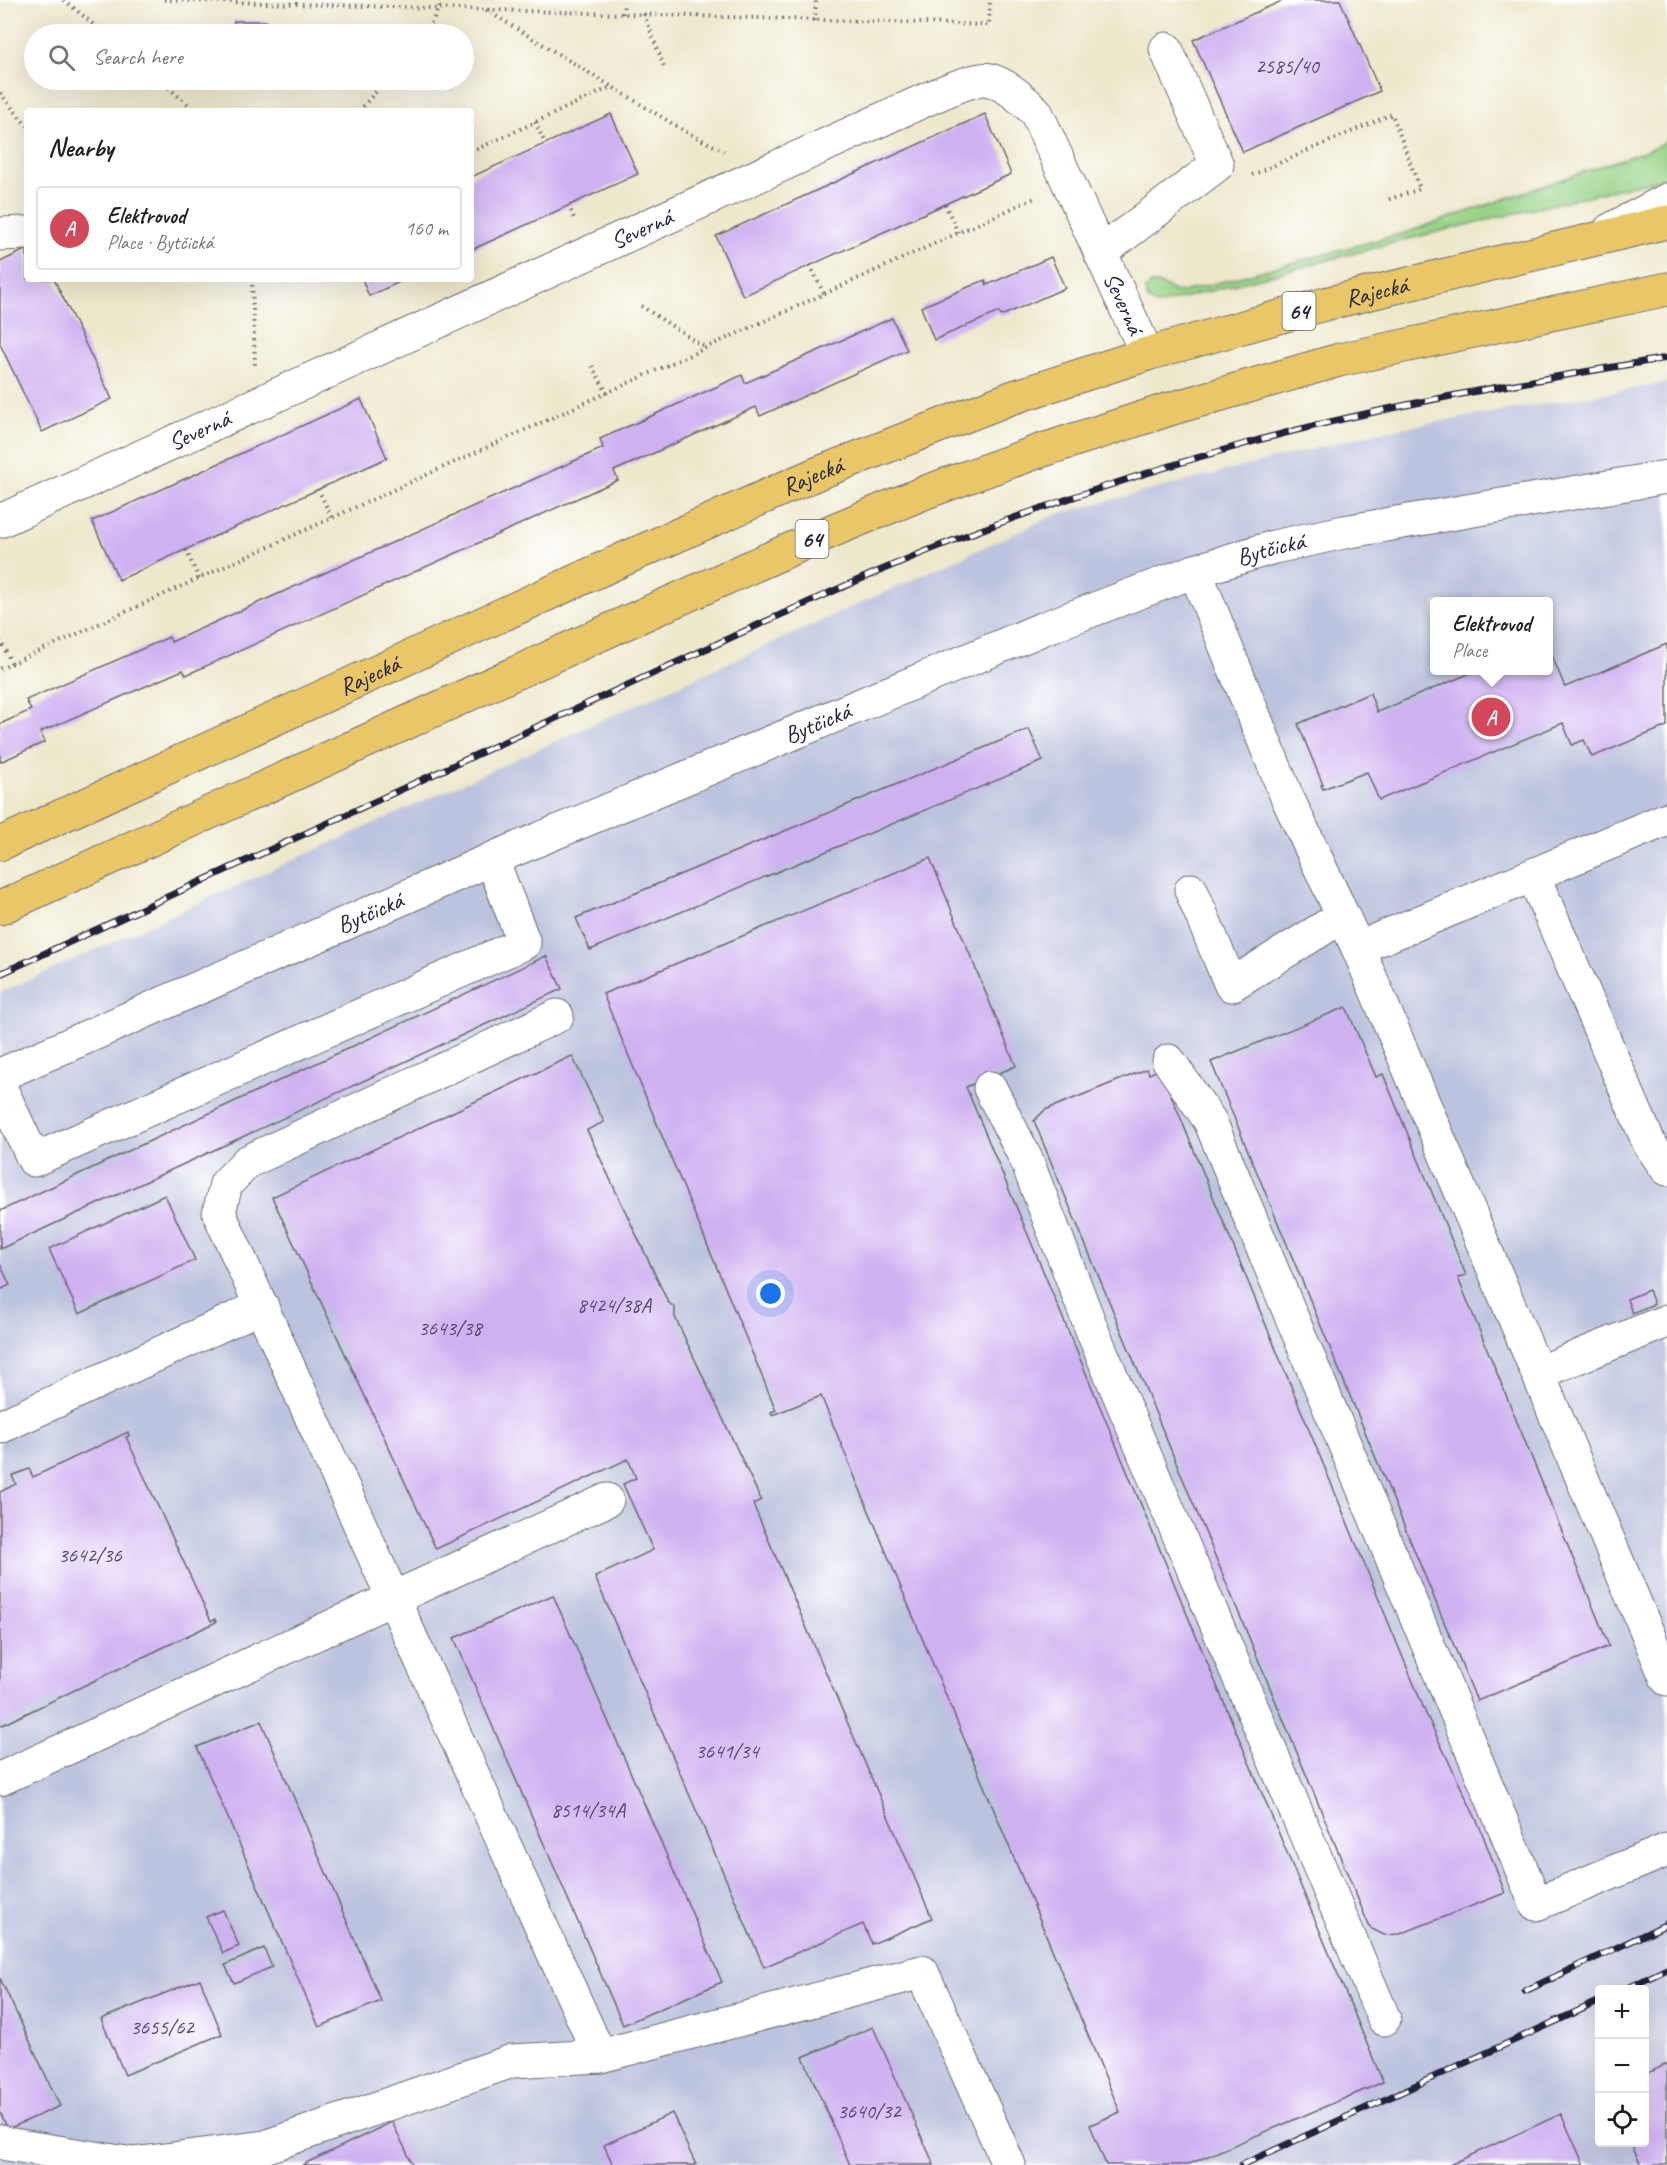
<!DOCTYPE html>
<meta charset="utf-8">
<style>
body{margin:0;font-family:Caveat,sans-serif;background:#f2f2f2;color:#202124}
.controls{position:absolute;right:18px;bottom:18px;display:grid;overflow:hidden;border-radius:6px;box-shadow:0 6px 24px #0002}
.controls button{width:54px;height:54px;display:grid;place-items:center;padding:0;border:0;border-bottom:2px solid #e0e0e0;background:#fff;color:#202124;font:30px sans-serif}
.you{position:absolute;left:771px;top:1294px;width:21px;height:21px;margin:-15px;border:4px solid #fff;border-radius:50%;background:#1a73e8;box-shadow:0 0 0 9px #1a73e833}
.badge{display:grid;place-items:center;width:39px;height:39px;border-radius:50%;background:#d1495b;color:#fff;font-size:20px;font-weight:700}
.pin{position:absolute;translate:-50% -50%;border:3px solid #fff;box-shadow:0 2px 6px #0006}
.popup{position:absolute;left:1430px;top:597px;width:123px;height:78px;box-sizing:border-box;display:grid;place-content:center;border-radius:6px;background:#fff;filter:drop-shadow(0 2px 4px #0005);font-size:20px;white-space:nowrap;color:#757577}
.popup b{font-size:22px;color:#202124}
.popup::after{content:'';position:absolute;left:50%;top:100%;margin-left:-12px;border:12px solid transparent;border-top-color:#fff}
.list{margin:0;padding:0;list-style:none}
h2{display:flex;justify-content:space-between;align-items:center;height:78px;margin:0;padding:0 24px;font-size:26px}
h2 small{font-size:20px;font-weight:400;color:#757577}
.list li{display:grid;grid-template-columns:39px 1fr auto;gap:18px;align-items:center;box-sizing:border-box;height:84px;margin:0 12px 12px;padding:0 12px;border:2px solid #e0e0e0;border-radius:6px}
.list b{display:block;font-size:22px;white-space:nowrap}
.list p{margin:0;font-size:20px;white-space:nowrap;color:#757577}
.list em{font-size:20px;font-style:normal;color:#757577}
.icon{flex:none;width:33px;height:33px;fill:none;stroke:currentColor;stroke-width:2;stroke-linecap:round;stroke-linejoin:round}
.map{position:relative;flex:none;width:1667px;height:2165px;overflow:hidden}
.search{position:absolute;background:#fff;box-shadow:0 6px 24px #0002;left:24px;top:24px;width:450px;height:66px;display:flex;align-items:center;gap:15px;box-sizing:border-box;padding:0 21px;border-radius:33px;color:#757577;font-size:22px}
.panel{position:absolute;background:#fff;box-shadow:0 6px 24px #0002;left:24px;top:108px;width:450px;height:174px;border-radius:6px}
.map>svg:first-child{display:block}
.industrial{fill:#bcc3de;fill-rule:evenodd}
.green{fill:#99d387;stroke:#5e7a61;stroke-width:1.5}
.building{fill:#cfb1f1}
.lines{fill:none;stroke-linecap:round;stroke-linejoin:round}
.minor-casing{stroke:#69676e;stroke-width:35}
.major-casing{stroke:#69676e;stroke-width:35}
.path{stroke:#69676e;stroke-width:4;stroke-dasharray:1.5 4.5;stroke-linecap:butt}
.minor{stroke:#fff;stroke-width:33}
.major{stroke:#e9c769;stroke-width:33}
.rail-casing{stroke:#22223b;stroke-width:7}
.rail{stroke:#fff;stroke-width:4.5;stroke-dasharray:14;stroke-linecap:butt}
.labels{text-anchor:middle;stroke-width:5;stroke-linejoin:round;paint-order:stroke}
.number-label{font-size:21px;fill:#4d4668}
.shield{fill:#fff;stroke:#646476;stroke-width:1.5}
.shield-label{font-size:22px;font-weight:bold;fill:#22223b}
.street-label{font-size:24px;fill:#22223b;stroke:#fff}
</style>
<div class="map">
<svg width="1667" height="2165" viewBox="0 0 1667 2165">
<rect width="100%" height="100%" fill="#fff"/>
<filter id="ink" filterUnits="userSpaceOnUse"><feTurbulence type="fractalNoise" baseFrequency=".0167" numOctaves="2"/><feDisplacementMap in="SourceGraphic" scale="12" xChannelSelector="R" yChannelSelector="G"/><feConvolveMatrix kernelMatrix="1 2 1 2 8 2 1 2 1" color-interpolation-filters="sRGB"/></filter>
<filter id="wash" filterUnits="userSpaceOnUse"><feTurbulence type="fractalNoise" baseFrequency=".008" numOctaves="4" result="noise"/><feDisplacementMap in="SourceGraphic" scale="24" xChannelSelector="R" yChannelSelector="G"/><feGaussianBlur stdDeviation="1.35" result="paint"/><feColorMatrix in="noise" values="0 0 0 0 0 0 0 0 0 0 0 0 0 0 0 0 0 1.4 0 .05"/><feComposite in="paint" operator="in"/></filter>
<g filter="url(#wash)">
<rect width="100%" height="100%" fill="#eee8cc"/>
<path class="industrial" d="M1667,383v1782h-1667v-1172l1057,-479 327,-83zM1434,602h114v68h-114zM1600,1990h44v152h-44z"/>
<path class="green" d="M1667,140v35l-8,4 -247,59 -255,67c-8,-3 -11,-7 -12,-15l6,-6h8l20,9 229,-61 246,-84z"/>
<g id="blocks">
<g class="building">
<path d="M1284,0h56l40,91 -137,61 -50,-112z"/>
<rect x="234" y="21" width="32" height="13"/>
<path d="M611,114l27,60 -167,76v-73z"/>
<path d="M985,114l26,60 -268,122 -27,-60z"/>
<path d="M27,249v30h27l58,120 -70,33 -42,-88v-82z"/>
<path d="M1051,257l14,31 -64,28 -2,-4 -65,28 -13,-33 64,-27 2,5z"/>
<path d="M362,279h44l-37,17z"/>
<path d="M892,318l15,32 -147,66 -4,-9 -142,64 4,9 -432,195 -3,-5 -143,62 5,10 -45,20v-38l31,-14 -5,-10 143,-63 2,5 432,-194 -3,-9 127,-57 15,-7 3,8z"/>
<path d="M361,399l26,59 -268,122 -27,-59z"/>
<path d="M1667,644v82l-75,31 -8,-17 -12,5 -9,-22 -184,77 -12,-28 -44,17 -2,-4h2l-25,-61 72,-31 7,19 101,-42h70v-24l17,41z"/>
<path d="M1029,729l14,32 -453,189 -14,-32z"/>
<path d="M930,858l86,208 -50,21 417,995 -196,83h-81l-16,-40 30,-13 -299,-716 -49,19 -1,-3 5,-2 -173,-416z"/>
<path d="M546,956l16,33 -562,260v-38z"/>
<path d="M1346,1007l30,70 7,-3 83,201 -8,3 151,368 -132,55 -266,-639z"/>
<path d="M572,1056l32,66 -17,8 81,172 7,6v9l86,183 -8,4 179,414 -60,26 -9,-20 -99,43 -169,-390 58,-27 -30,-66 13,-6 -8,-19 -192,90 -164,-352z"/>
<path d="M1154,1068h6l267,648 52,109 26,68 -105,41 -16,1 -14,-7 -336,-807 11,-11 102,-41 2,5 7,-3z"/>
<path d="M165,1195l30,65 -116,54 -30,-65z"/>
<path d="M0,1264l10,21 -10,5z"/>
<path d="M1649,1290l5,14 -22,9 -5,-14z"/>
<path d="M128,1432l1,4 -3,1 85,184 4,-2 1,3 -216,104v-234l16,-8 -4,-8 17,-7 4,8z"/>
<path d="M553,1595l169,387 -99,43 -169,-387z"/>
<path d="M261,1721l120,280 -62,26 -122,-280z"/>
<path d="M223,1910l16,36 -16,7 -17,-36z"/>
<path d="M264,1948l8,19 -38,16 -9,-18z"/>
<path d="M0,1978l60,128 -52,23 -8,-17z"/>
<path d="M200,1979l22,55 -97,41 -24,-56z"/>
<path d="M873,2027l61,138h-84l-47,-108z"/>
<path d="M1667,2064v101h-26l-11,-23h14v-67z"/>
<path d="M672,2113l24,52h-83l-9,-20z"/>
<path d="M1561,2114l23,51h-135l7,-3z"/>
<path d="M392,2122l21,43h-111z"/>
</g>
</g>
</g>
<g filter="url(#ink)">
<use href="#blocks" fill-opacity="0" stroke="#69676e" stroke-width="1.5"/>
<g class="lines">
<defs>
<g id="minor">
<path d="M1610,230l57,-30"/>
<path d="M0,234l27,-1"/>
<path d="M1100,253l117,-88 -51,-116"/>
<path id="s1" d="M0,521l898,-409c18,-7 76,-37 92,-32 19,6 32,19 46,32l111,242"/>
<path d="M1195,571l92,226 71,151 309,731"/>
<path d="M1533,875l116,268 18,26"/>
<path d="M1191,890l40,95 112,-69"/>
<path d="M1358,948l309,-129"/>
<path d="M557,1016l-310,146 -21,22 -7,29 381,843"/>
<path d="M1169,1061l41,60 326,783 131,-54"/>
<path id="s2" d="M0,1075l492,-216 550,-230 153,-58 79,-24 70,-15 323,-55"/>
<path d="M0,1087l34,73 490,-217 -32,-84"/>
<path d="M990,1088l36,71 68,176 290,684"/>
<path d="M1538,1373l129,-52"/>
<path d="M0,1427l262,-121"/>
<path d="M0,1779l607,-279"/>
<path d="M0,2141l7,3 126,20 132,-17 247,-86 88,-5 322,-84 87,193"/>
</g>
<g id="major">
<path id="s3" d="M0,844l624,-285 192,-85 195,-76 136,-44 178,-50 342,-82"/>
<path d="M0,908l645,-294 191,-85 90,-37 108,-39 136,-44 169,-49 328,-71"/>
</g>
</defs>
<use href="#minor" class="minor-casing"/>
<use href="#major" class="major-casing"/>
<g class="path">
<path d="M64,0l41,34"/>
<path d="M164,0l825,25 1,-25"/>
<path d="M486,10l202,123 36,18"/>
<path d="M623,14l1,-12"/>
<path d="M644,14l21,55"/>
<path d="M815,21l1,-21"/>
<path d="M425,34l14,-26v-8"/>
<path d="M159,80l37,31"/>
<path d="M0,93l27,33"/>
<path d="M359,111l27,-31"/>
<path d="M535,122l10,21"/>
<path d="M471,152l140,-65"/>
<path d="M1252,175l140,-61 28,75 -33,11"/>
<path d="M945,204l13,29"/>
<path d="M569,205l6,16"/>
<path d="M810,265l14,29"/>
<path d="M252,279l3,86"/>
<path d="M641,306l65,42"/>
<path d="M592,366l15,27"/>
<path d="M318,489l14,29"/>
<path d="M186,550l13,29"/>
<path d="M0,640l12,24"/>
<path d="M0,669l1037,-472"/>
</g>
<use href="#minor" class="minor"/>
<use href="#major" class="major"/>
<defs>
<g id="rail">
<path d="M0,974l758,-349c73,-33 145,-66 220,-94 91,-34 184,-64 277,-90 136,-37 274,-60 412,-83"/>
<path d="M1624,1990l43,-21"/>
<path d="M1525,1991l142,-67"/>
<path d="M1242,2165l358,-164"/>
</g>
</defs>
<use href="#rail" class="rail-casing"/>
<use href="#rail" class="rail"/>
</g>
</g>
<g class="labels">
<g class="number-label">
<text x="1287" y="73">2585/40</text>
<text x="614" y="1312">8424/38A</text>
<text x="450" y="1335">3643/38</text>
<text x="90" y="1562">3642/36</text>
<text x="727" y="1758">3641/34</text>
<text x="588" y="1817">8514/34A</text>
<text x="162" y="2034">3655/62</text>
<text x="869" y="2118">3640/32</text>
</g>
<g class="shield">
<rect x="1282.5" y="292" width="33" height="38" rx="4.5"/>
<rect x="795.5" y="520" width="33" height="38" rx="4.5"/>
</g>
<g class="shield-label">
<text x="1299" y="319">64</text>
<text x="812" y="547">64</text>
</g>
<g class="street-label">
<text dy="8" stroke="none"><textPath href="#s1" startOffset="705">Severná</textPath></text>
<text dy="8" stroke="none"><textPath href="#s3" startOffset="1486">Rajecká</textPath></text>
<text dy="8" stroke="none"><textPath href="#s1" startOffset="1352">Severná</textPath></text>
<text dy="8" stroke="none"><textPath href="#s1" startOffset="219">Severná</textPath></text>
<text dy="8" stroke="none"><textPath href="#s3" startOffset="892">Rajecká</textPath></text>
<text dy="8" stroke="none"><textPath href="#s2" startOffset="1376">Bytčická</textPath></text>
<text dy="8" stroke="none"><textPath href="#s3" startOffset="406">Rajecká</textPath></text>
<text dy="8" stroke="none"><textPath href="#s2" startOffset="890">Bytčická</textPath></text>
<text dy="8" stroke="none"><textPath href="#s2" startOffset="404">Bytčická</textPath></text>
</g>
</g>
</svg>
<div class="controls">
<button>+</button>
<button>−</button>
<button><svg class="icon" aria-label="locate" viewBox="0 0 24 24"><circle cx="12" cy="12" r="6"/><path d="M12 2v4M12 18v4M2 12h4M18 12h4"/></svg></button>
</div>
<div class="you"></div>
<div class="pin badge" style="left:1491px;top:717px">A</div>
<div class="popup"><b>Elektrovod</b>Place</div>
<div class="search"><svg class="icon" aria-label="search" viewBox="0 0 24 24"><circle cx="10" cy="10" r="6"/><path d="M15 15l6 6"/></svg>Search here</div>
<section class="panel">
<h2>Nearby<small></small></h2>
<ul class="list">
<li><span class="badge">A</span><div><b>Elektrovod</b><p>Place · Bytčická</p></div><em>160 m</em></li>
</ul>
</section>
</div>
